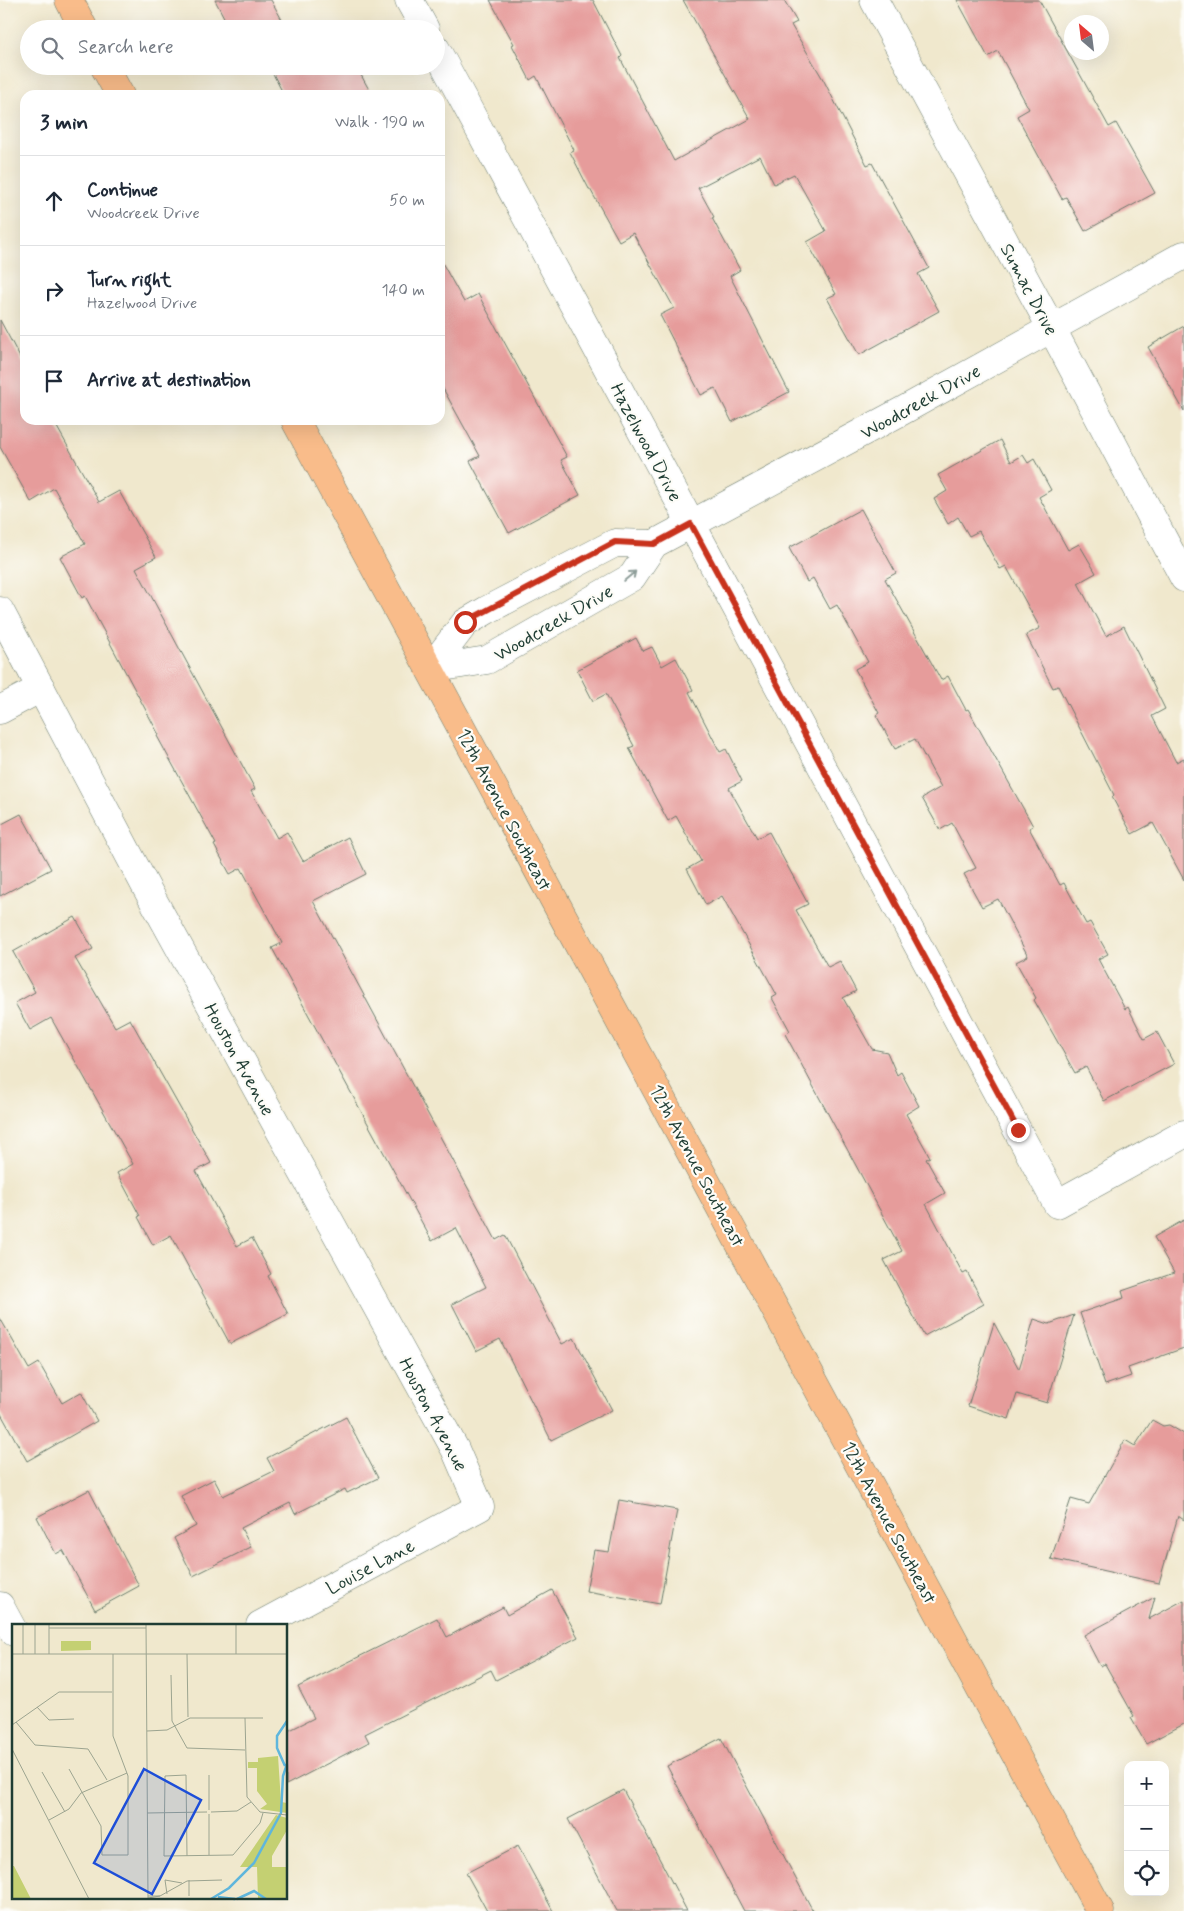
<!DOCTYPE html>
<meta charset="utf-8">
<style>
body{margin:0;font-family:Mynerve,sans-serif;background:#f2f2f3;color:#1f2937}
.controls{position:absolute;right:15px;bottom:15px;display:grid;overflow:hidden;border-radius:10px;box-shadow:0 5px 20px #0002}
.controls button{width:45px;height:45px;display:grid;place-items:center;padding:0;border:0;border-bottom:1px solid #e0e1e3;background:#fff;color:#1f2937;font:25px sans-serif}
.compass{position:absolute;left:1064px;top:15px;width:45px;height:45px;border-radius:50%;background:#fff;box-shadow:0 5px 20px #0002;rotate:332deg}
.stop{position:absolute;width:15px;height:15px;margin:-11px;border:4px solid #c8321e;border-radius:50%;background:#fff}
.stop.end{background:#c8321e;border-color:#fff;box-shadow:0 1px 5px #0008}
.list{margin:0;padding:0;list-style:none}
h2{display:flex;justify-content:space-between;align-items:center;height:65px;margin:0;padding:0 20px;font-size:21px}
h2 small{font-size:16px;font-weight:400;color:#747a83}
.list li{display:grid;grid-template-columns:32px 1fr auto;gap:15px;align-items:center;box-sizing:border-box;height:90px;padding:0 20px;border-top:1px solid #e0e1e3}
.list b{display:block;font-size:19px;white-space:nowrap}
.list p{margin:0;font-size:16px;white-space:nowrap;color:#747a83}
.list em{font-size:16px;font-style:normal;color:#747a83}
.icon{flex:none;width:28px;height:28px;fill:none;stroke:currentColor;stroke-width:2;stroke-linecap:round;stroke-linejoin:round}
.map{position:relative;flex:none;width:1184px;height:1911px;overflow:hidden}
.search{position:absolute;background:#fff;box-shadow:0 5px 20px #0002;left:20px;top:20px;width:425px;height:55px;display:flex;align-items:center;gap:12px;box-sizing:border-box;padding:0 18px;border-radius:28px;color:#747a83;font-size:19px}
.panel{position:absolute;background:#fff;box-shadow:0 5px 20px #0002;left:20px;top:90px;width:425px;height:335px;border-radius:15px}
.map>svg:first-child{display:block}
.building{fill:#e69c9b}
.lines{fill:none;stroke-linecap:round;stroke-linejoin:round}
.street-casing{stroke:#68796a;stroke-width:29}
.primary-casing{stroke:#68796a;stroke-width:29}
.street{stroke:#fff;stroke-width:28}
.primary{stroke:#f9bc8a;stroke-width:28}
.oneway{stroke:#8f9e9a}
.route{stroke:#c8321e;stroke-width:6}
.labels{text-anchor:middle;stroke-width:4.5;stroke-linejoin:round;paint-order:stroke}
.street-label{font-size:19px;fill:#1f3d34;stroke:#fdfcf7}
.inset-river{fill:none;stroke:#5fb6dc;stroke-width:2.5}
.inset-road{fill:none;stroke:#9ca490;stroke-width:1}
.view{fill:#1d4ed8;fill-opacity:0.15;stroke:#1d4ed8;stroke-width:2.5}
.inset-edge{fill:none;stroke:#1f3d34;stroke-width:2.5}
</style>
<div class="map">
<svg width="1184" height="1911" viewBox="0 0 1184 1911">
<rect width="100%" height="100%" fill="#fdfcf7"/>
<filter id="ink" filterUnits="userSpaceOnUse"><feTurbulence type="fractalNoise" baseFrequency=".02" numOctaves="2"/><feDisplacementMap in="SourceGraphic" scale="10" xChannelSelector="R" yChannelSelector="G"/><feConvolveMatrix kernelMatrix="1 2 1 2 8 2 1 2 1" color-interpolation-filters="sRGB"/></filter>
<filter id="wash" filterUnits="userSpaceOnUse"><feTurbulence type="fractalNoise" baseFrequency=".0096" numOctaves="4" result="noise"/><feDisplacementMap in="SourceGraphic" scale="20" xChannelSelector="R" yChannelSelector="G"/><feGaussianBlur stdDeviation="1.12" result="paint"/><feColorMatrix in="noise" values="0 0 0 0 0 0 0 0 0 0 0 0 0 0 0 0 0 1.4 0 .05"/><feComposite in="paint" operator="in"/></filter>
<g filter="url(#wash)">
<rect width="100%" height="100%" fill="#f0e8cd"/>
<g id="blocks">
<g class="building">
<path d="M215,0h56l16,29h-57z"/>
<path d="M490,0h103l29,56 -2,2 54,103 76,-42 -67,-119h101l13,22 -6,3 33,56 43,84 5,-2 57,105 -11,6 21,37 -80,44 -32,-57 9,-4 -29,-52 19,-11 -32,-57 -20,10 -14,-28 -62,32 16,29 -2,1 28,52 -10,6 59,116 -57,30 -17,-34 -14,7 -41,-80 14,-7 -41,-75 -14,8 -29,-52h-1l-19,-37 4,-2 -38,-74 -6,4 -18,-35 2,-1z"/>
<path d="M957,0h82l70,127 7,-4 39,70 -70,38 -19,-34 -4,2 -45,-83 12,-7 -31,-58 -10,6z"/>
<path d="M269,66h87l16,29h-88z"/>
<path d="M440,259l24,43 14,-8 89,163 -6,3 19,35 -71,38 -39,-72 10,-5 -40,-73z"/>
<path d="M0,320l25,47v53h28l46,82 20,-11 37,66 -20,11 119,221 -4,2 26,47 10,-6 16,29 45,-24 18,37 -53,27 183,339 9,-5 57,109 12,-6 38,72 -61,30 -51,-101 -24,12 -24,-47 34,-17 -30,-59 -24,13 -160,-293 10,-5 -41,-75 -11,6 -16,-29 2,-1 -59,-108 2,-1 -74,-139 -3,2 -22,-41 25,-13 -31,-56 -23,14 -31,-55z"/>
<path d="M1184,326v85l-36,-64z"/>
<path d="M1000,440l11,22 12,-7 5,8 6,-4 17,31 -12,7 29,53 11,-6 17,29 -18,10 28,53 18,-10 41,83 -13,7 24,46 8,-4v122l-31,-57 -21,11 -20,-37 2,-2 -56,-109 -5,2 -27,-53 14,-7 -34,-62 -6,3 -21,-38 -10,5 -11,-19 -10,7 -14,-25 13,-8 -9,-16z"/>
<path d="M861,509l35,64 -11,6 56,101 7,-4 18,34 2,-1 65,117 -4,2 31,57 4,-2 22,41 4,-2 18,32 -10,5 27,50 3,-2 16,32 13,-7 17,32 -70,37 -18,-34 -11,6 -41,-73 2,-2 -20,-36 12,-6 -30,-57 -16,8 -18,-33 12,-6 -24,-45 -12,7 -18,-32 19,-11 -26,-48 -20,10 -19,-34 3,-2 -24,-44 13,-7 -31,-57 -7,4 -17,-31 -6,4 -18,-34z"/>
<path d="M636,638l7,13 9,-4 10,19 14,-8 17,32 -4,2 31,60 6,-3 16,32 -13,7 28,50 12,-6 39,72 -12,6 32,57 12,-6 16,30 -13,7 29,51 15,3 10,23 4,-3 18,34 -13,8 24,43 -4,2 19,34 -19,11 37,70 4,-2 17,32 -60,32 -40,-76 18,-9 -117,-217 5,-3 -18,-33 5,-3 -55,-99 -16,9 -19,-36 14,-8 -25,-45 -8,5 -39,-73 5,-2 -28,-52 -13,7 -16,-31z"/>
<path d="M21,814l30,55 -51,27v-71z"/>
<path d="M75,917l18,32 -18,9 40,69 15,-8 81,144 -15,8 41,75 15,-8 19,36 -3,2 20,38 -58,30 -59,-109 -18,10 -15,-28 2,-1 -23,-43 16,-9 -82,-146 -21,12 -15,-27 20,-11 -22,-40z"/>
<path d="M1184,1220v128l-56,20 3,8 -26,9 -25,-72 44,-15 -2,-7 52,-18 -20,-36z"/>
<path d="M1074,1315l-27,88 -30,-9 -8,25 -41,-13 26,-83 25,46 15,-50 15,5z"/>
<path d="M0,1318l29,51 10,-6 23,40 19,-11 16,29 -70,40 -27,-49z"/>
<path d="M346,1417l32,61 -31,15 -2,-4 -50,25 -5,-11 -49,25 10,19 -58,29 -19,-38 22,-12 -15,-30 33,-17 9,17 51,-25 -7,-13z"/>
<path d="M1152,1420l11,6 6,-1 15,9v86l-6,-4 -19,67 -108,-24 20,-60 18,5 36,-64 10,6z"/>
<path d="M89,1490l50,96 -44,24 -32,-60 -7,4 -19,-37z"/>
<path d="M619,1500l58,10 -17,94 -74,-13 8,-41 15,2z"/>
<path d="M552,1590l26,47 -82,43 -5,-10 -126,64 4,8 -83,43v-53l28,-14 -16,-31 139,-69 10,19 56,-30 4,8z"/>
<path d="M1155,1597l-6,22 35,-19v124l-38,20 -15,-26 3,-2 -29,-52 -5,2 -16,-31z"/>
<path d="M721,1738l92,173h-69l-77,-145z"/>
<path d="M623,1790l64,121h-70l-49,-92z"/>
<path d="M518,1846l35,65h-66l-21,-38z"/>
</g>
</g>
</g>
<g filter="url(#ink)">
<use href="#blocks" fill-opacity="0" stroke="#68796a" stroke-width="1"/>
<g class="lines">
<defs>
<g id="street">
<path d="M409,0l16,29"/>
<path d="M874,0l178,329 132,249"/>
<path d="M436,49l621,1155 127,-70"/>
<path d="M0,611l147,278 308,560 25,58 -220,118"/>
<path d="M430,669l57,-9 145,-83 22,-33 248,-133 282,-156"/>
<path d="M430,669l35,-46 22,-13 128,-67 39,1"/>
<path d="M0,710l41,-22"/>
<path d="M0,1606l14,26"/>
</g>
<g id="primary">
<path d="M69,0l15,29"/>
<path d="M104,66l16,29"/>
<path d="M295,420l805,1491"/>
</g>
</defs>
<use href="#street" class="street-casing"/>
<use href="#primary" class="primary-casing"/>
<use href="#street" class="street"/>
<use href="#primary" class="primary"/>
</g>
<defs><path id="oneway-shaft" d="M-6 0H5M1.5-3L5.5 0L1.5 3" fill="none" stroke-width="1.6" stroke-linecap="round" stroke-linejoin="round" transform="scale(1.25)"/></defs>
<use class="oneway" href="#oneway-shaft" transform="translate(630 576) rotate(-40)"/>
</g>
<g class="lines" filter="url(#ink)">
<path class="route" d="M465,622l150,-80 39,2 37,-20 327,606"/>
</g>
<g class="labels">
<g class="street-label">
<text transform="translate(1030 289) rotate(62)" y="7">Sumac Drive</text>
<text transform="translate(920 401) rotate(-29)" y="7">Woodcreek Drive</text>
<text transform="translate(647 442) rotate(62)" y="7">Hazelwood Drive</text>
<text transform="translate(553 622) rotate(-30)" y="7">Woodcreek Drive</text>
<text transform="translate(505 809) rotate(62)" y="7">12th Avenue Southeast</text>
<text transform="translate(240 1059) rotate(61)" y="7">Houston Avenue</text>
<text transform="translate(698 1165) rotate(62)" y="7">12th Avenue Southeast</text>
<text transform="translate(434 1414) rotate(62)" y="7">Houston Avenue</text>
<text transform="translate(890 1522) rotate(62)" y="7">12th Avenue Southeast</text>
<text transform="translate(370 1566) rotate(-28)" y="7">Louise Lane</text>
</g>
</g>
<g transform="translate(12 1624)">
<rect width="275" height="275" fill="#f0e8cd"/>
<path d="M49,17h30v9l-30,1zM266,132l3,46 6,1v10l-27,-4 7,-5 -10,-13v-23h-9v-6h10v-4zM264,191l11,3v12l-15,26v11h15v32h-29l-1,-32h-17zM0,242h2l17,33h-19z" fill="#c4d072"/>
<path class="inset-river" d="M273,142l-8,-18v-12l10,-15M206,273l17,2M199,275l18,-11 25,-25 27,-50 2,-37 4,-12M225,275l17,-8 12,8"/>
<path class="inset-road" d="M134,0l2,275M37,4h97M0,30h134M11,30v-30M23,30v-30M37,30v-30M134,30h141M175,30l1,63M224,30v-30M159,51l1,46 15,27 58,2M25,83l12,13 25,-1M233,94l2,79 13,15 27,3M4,98l19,23 53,4 19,31M0,101l47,-33h53M135,107l20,-1 23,-12h73M0,125l77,150M57,145l32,57 1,29h26v-79l-15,-40v-82M30,148l23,40M197,151v35M153,152l-1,80 69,-1 27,-32 3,-10M153,152l21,-1 1,81M199,188l26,-1 14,-9M135,189l60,-1M197,190v41M37,196l20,-11 12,-16 46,-20M155,270l-2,-14 17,3M136,272h12l-12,2M148,272l27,-15 35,-1M177,272v-16"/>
<path class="view" d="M132,145l57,31 -49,94 -58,-31z"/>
<rect width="275" height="275" class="inset-edge"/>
</g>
</svg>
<div class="controls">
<button>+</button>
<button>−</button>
<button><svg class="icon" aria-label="locate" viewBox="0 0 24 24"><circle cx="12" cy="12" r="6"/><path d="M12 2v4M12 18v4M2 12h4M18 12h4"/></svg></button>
</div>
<svg class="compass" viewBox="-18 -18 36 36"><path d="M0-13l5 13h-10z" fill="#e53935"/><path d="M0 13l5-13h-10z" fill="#747a83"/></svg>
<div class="stop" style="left:465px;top:622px"></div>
<div class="stop end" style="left:1018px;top:1130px"></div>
<div class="search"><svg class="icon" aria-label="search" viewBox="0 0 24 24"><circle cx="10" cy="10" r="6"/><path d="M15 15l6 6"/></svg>Search here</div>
<section class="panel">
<h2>3 min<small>Walk · 190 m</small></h2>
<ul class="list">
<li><svg class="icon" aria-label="ahead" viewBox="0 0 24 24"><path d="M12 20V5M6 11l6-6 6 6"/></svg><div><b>Continue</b><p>Woodcreek Drive</p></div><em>50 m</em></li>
<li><svg class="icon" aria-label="right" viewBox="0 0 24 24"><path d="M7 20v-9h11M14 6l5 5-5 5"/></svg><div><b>Turn right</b><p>Hazelwood Drive</p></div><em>140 m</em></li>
<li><svg class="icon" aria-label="arrive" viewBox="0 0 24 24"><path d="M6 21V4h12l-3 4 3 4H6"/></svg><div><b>Arrive at destination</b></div></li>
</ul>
</section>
</div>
